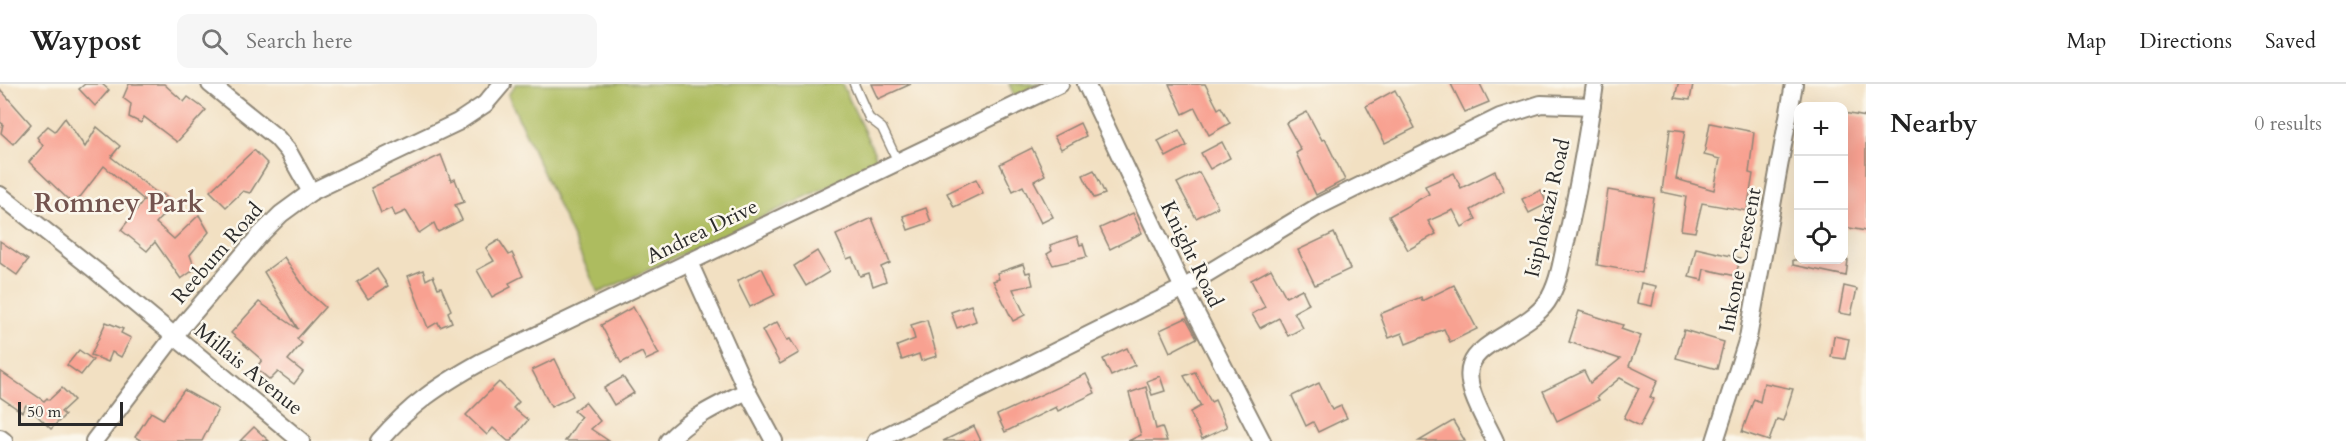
<!DOCTYPE html>
<meta charset="utf-8">
<style>
body{margin:0;font-family:Cardo,serif;background:#f6f6f6;color:#222}
.controls{position:absolute;right:18px;top:18px;display:grid;overflow:hidden;border-radius:12px;box-shadow:0 6px 24px #0002}
.controls button{width:54px;height:54px;display:grid;place-items:center;padding:0;border:0;border-bottom:2px solid #e0e0e0;background:#fff;color:#222;font:30px sans-serif}
.scale{position:absolute;left:18px;bottom:15px;width:105px;box-sizing:border-box;padding-left:6px;border:3px solid #2b2b2b;border-top:0;font-size:16px;line-height:21px;white-space:nowrap;color:#2b2b2b;-webkit-text-stroke:4px #fbf7ec;paint-order:stroke}
.list{margin:0;padding:0;list-style:none}
h2{display:flex;justify-content:space-between;align-items:center;height:78px;margin:0;padding:0 24px;font-size:26px}
h2 small{font-size:20px;font-weight:400;color:#767676}
.icon{flex:none;width:33px;height:33px;fill:none;stroke:currentColor;stroke-width:2;stroke-linecap:round;stroke-linejoin:round}
.map{position:relative;flex:none;width:1866px;height:357px;overflow:hidden}
header{display:flex;align-items:center;gap:36px;box-sizing:border-box;height:84px;padding:0 30px;background:#fff;border-bottom:2px solid #e0e0e0}
header strong{font-size:28px}
nav{display:flex;gap:33px;margin-inline-start:auto;font-size:21px}
.search{width:420px;height:54px;background:#f6f6f6;display:flex;align-items:center;gap:15px;box-sizing:border-box;padding:0 21px;border-radius:12px;color:#767676;font-size:22px}
main{display:flex}
aside{flex:1;background:#fff}
.map>svg:first-child{display:block}
.green{fill:#adbc5f;stroke:#6c7445;stroke-width:1.5}
.building{fill:#f8a191}
.lines{fill:none;stroke-linecap:round;stroke-linejoin:round}
.lane-casing{stroke:#8e8676;stroke-width:11}
.street-casing{stroke:#8e8676;stroke-width:20}
.lane{stroke:#fff;stroke-width:8}
.street{stroke:#fff;stroke-width:16}
.labels{text-anchor:middle;stroke-width:5;stroke-linejoin:round;paint-order:stroke}
.street-label{font-size:21px;fill:#2b2b2b;stroke:#fbf7ec}
.district-label{font-size:27px;font-weight:bold;fill:#73544f;stroke:#fbf7ec}
</style>
<header>
<strong>Waypost</strong>
<div class="search"><svg class="icon" aria-label="search" viewBox="0 0 24 24"><circle cx="10" cy="10" r="6"/><path d="M15 15l6 6"/></svg>Search here</div>
<nav><a>Map</a><a>Directions</a><a>Saved</a></nav>
</header>
<main>
<div class="map">
<svg width="1866" height="357" viewBox="0 0 1866 357">
<rect width="100%" height="100%" fill="#fbf7ec"/>
<filter id="ink" filterUnits="userSpaceOnUse"><feTurbulence type="fractalNoise" baseFrequency=".0167" numOctaves="2"/><feDisplacementMap in="SourceGraphic" scale="12" xChannelSelector="R" yChannelSelector="G"/><feConvolveMatrix kernelMatrix="1 2 1 2 8 2 1 2 1" color-interpolation-filters="sRGB"/></filter>
<filter id="wash" filterUnits="userSpaceOnUse"><feTurbulence type="fractalNoise" baseFrequency=".008" numOctaves="4" result="noise"/><feDisplacementMap in="SourceGraphic" scale="24" xChannelSelector="R" yChannelSelector="G"/><feGaussianBlur stdDeviation="1.35" result="paint"/><feColorMatrix in="noise" values="0 0 0 0 0 0 0 0 0 0 0 0 0 0 0 0 0 1.4 0 .05"/><feComposite in="paint" operator="in"/></filter>
<g filter="url(#wash)">
<rect width="100%" height="100%" fill="#f2e0c2"/>
<g class="green">
<path d="M516,0h326l37,79 -281,130 -90,-198z"/>
<path d="M1009,0h29l-23,13z"/>
</g>
<g id="blocks">
<g class="building">
<path d="M85,0h17l7,6 -14,16 -16,-17z"/>
<path d="M129,0h35l20,18 4,-5 18,13 -29,32 -33,-25 -3,6 -12,-6 2,-13 -8,-6z"/>
<path d="M871,0h40l-33,15z"/>
<path d="M1169,0h36l13,25 3,-2 9,16 -21,12 -14,-27 -12,6z"/>
<path d="M1451,0h29l9,18 -24,10z"/>
<path d="M1678,0h15l-3,16 -15,-2z"/>
<path d="M0,5l31,35 -18,20 -12,-11 2,-9 -3,-2z"/>
<path d="M1395,6l20,38 -30,15 -19,-37z"/>
<path d="M1307,28l15,28 3,-1 20,41 -29,15 -20,-42 5,-3 -15,-27z"/>
<path d="M1844,29l22,4v114l-22,-4z"/>
<path d="M65,34l20,29 12,-20 23,19 -9,11 50,39 2,-2 10,10 -17,19 18,16 25,-24 10,17 -19,23 5,14 -14,10 -26,-37 -8,9 -26,-21 23,-30 -40,-34 -30,39 -45,-43 14,-16 -6,-9 11,-11 7,5z"/>
<path d="M1080,39l6,13 -25,13 -7,-13z"/>
<path d="M1710,39l44,9 -5,41 4,1 -6,37 -45,-8 -7,29 -14,-2 5,-33 -24,-5 8,-63 15,2 -9,48 38,11 6,-31 -16,-4z"/>
<path d="M1179,46l8,16 -21,11 -8,-16z"/>
<path d="M1222,58l8,16 -20,11 -9,-16z"/>
<path d="M1032,64l13,27 -11,6 19,36 -12,6 -18,-37 -10,5 -13,-27z"/>
<path d="M254,66l14,14 -18,29 -7,-2 -17,16 -16,-16z"/>
<path d="M441,71l10,26 4,-2 9,23 -9,3 7,15 -24,12 -4,-9 -15,10 -13,-22 -11,5 -3,-8 -11,5 -10,-25z"/>
<path d="M1094,86l11,24 -11,4 -11,-23z"/>
<path d="M1495,87l9,20 -33,19 5,9 -14,8 -9,-17 -25,11 8,13 -28,16 -19,-34 40,-22 -4,-8 29,-13 7,15z"/>
<path d="M1199,88l19,35 -22,11 -19,-35z"/>
<path d="M976,95l7,14 -29,14 -7,-14z"/>
<path d="M1541,106l6,14 -18,9 -7,-14z"/>
<path d="M1608,106l46,8 -12,75 -45,-8z"/>
<path d="M926,124l5,14 -23,8 -5,-14z"/>
<path d="M1133,129l9,20 -32,16 -10,-21z"/>
<path d="M872,134l18,45 -9,4 5,14 -13,5 -4,-13 -9,3 -8,-19 -5,2 -11,-24z"/>
<path d="M1334,149l16,36 -35,16 -17,-35z"/>
<path d="M1077,152l3,9 3,-1 4,13 -34,8 -6,-11 5,-3 -2,-6z"/>
<path d="M499,156l10,15 3,-2 11,23 -14,7 2,4 -19,10 -15,-27 17,-9 -8,-13z"/>
<path d="M0,157l28,19 -11,15 -17,-12z"/>
<path d="M1696,164l44,10 -4,18 -32,-7 -2,11 -13,-3z"/>
<path d="M817,167l12,21 -23,14 -12,-20z"/>
<path d="M284,173l24,35 17,15 -28,32 5,4 -14,17 15,12 -9,12 -16,-12 -8,8 -14,-12 6,-8 -31,-27 28,-31 39,27 -34,-57z"/>
<path d="M1793,176h55l-2,16 -53,-11z"/>
<path d="M1023,180l3,9 4,-1 3,13 -20,4 12,26 -12,6 -20,-40 6,-2 -2,-6z"/>
<path d="M762,184l13,27 -25,12 -13,-26z"/>
<path d="M377,185l11,17 -20,13 -11,-17z"/>
<path d="M1271,185l15,28 16,-8 7,15 -15,8 9,16 -15,8 -9,-18 -19,10 -8,-14 13,-7 -14,-27z"/>
<path d="M423,186l3,10 7,-4 5,12 3,-1 10,23 -3,2 4,10 -12,5 -2,-5 -10,6 -20,-52z"/>
<path d="M1641,199l15,3 -4,20 -15,-3z"/>
<path d="M1454,201l23,44 -27,13 -6,-13 -38,15 -4,-11 -13,5 -9,-24 41,-17 1,4z"/>
<path d="M1844,202l13,3 -6,26 -12,-2z"/>
<path d="M971,221l5,16 -19,7 -6,-16z"/>
<path d="M633,223l26,47 -13,6 -4,-8 -21,11 -20,-38z"/>
<path d="M1579,227l44,14 -2,4 20,7 -12,30 29,14 -8,17 4,2 -14,27 -16,-8 15,-30 -19,-10 -23,19 2,3 -42,21 -14,-30 41,-20 6,12 30,-24 -51,-17z"/>
<path d="M1186,234l11,20 -27,14 -10,-22z"/>
<path d="M927,236l10,36 -16,5 -2,-7 -17,6 -5,-14 18,-7 -4,-14z"/>
<path d="M106,238l17,7 -2,4 10,5 -10,19 -9,-5 -4,10 -17,-7z"/>
<path d="M777,238l10,18 3,-1 9,14 -19,11 -18,-34z"/>
<path d="M1684,246l40,12 -7,27 -41,-11z"/>
<path d="M1834,252l15,3 -4,20 -14,-2z"/>
<path d="M1127,264l8,17 -24,11 -8,-17z"/>
<path d="M79,266l14,10 -12,15 -14,-10z"/>
<path d="M555,275l18,37 -22,11 -19,-37z"/>
<path d="M0,287l44,30 3,-3 2,2 13,-12 12,12 -13,12 4,3 -14,14 -25,-24 -4,7 -22,-15z"/>
<path d="M1195,288l16,30 4,-2 12,27 -25,12 -12,-27 11,-6 -17,-30z"/>
<path d="M1086,290l9,19 -37,18 -2,-4 -51,25 -8,-17z"/>
<path d="M1160,292l5,15 -13,4 -5,-14z"/>
<path d="M623,293l11,16 -20,12 -10,-17z"/>
<path d="M499,298l20,20 -6,6 15,12 -17,21h-3l-15,-13 -6,7 -21,-20z"/>
<path d="M1319,299l13,27 9,-4 6,12 -29,14 -5,-10 -7,4 -14,-30z"/>
<path d="M1764,299l29,6 -10,32 -6,-2 -8,22 -27,-9 12,-33 6,3z"/>
<path d="M1146,303l10,42 6,-2 5,14h-39l13,-6 -12,-42z"/>
<path d="M184,306l34,19 -16,32h-60l-7,-4 16,-25 12,7z"/>
<path d="M585,318l15,19 -9,8 18,12h-44l16,-24 -7,-6z"/>
<path d="M1453,337l12,20h-46z"/>
<path d="M974,342l7,15h-38z"/>
<path d="M254,343l15,14h-29z"/>
</g>
</g>
</g>
<g filter="url(#ink)">
<use href="#blocks" fill-opacity="0" stroke="#8e8676" stroke-width="1.5"/>
<g class="lines">
<defs>
<path id="lane" d="M854,0l15,34 13,10 16,34"/>
<g id="street">
<path d="M210,0l67,54 11,13 23,41"/>
<path d="M1086,0l97,204 79,153"/>
<path d="M0,111l96,76 205,170"/>
<path d="M689,178l58,129 27,50"/>
<path d="M0,354l4,3"/>
<path d="M94,357l80,-105 85,-100 22,-22 30,-22 147,-70 27,-18 17,-20"/>
<path d="M379,357c32,-37 59,-55 102,-79l579,-278"/>
<path d="M668,357c22,-23 50,-36 79,-50"/>
<path d="M876,357l307,-153 136,-82 181,-89 41,-13 51,2"/>
<path d="M1495,357c-9,-20 -32,-55 -24,-76 8,-24 58,-37 76,-63 11,-17 14,-37 18,-56 13,-53 22,-108 30,-162"/>
<path d="M1715,357l33,-103 46,-254"/>
</g>
</defs>
<use href="#lane" class="lane-casing"/>
<use href="#street" class="street-casing"/>
<use href="#lane" class="lane"/>
<use href="#street" class="street"/>
</g>
</g>
<g class="labels">
<g class="street-label">
<text transform="translate(1547 124) rotate(-77)" y="7">Isiphokazi Road</text>
<text transform="translate(702 147) rotate(-26)" y="7">Andrea Drive</text>
<text transform="translate(217 169) rotate(-49)" y="7">Reebum Road</text>
<text transform="translate(1192 170) rotate(64)" y="7">Knight Road</text>
<text transform="translate(1740 176) rotate(-79)" y="7">Inkone Crescent</text>
<text transform="translate(249 285) rotate(39)" y="7">Millais Avenue</text>
</g>
<g class="district-label">
<text x="119" y="128">Romney Park</text>
</g>
</g>
</svg>
<div class="controls">
<button>+</button>
<button>−</button>
<button><svg class="icon" aria-label="locate" viewBox="0 0 24 24"><circle cx="12" cy="12" r="6"/><path d="M12 2v4M12 18v4M2 12h4M18 12h4"/></svg></button>
</div>
<div class="scale">50 m</div>
</div>
<aside>
<h2>Nearby<small>0 results</small></h2>
<ul class="list">
</ul>
</aside>
</main>
